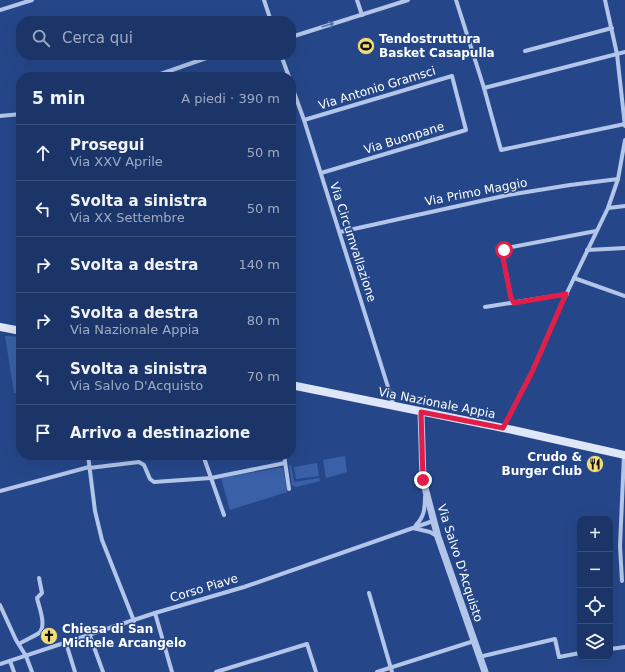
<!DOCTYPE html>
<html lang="it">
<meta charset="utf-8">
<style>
body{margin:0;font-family:"DejaVu Sans",sans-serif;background:#294071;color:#f1f3f6}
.controls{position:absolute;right:12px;bottom:12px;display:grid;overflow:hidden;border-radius:8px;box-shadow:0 4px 16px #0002}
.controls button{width:36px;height:36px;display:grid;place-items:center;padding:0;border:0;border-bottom:1px solid #3a507c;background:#1c3568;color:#f1f3f6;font:20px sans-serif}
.stop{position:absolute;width:12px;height:12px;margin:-9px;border:3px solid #e11d48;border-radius:50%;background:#fff}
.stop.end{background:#e11d48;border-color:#fff;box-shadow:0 1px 4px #0008}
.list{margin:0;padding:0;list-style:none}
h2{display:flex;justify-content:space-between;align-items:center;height:52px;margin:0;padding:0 16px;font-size:17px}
h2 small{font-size:13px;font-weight:400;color:#a0abc0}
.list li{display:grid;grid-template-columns:26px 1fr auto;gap:12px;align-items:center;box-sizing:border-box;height:56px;padding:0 16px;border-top:1px solid #3a507c}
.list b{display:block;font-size:15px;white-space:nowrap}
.list p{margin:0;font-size:13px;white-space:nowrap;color:#a0abc0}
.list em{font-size:13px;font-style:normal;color:#a0abc0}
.icon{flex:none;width:22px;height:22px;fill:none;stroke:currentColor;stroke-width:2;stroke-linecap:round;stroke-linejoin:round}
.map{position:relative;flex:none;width:625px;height:672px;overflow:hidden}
.search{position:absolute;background:#1c3568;box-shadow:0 4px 16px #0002;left:16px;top:16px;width:280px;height:44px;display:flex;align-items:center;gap:10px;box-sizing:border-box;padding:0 14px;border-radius:16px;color:#a0abc0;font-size:15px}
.panel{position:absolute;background:#1c3568;box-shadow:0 4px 16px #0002;left:16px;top:72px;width:280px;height:388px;border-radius:16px}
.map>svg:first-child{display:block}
.green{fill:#3a60a7}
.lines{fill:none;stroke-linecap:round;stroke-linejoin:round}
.minor{stroke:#b3c6ea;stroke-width:4}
.tertiary{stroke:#b3c6ea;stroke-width:7}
.secondary{stroke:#dee6f8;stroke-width:8}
.oneway{stroke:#5773ac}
.route{stroke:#e11d48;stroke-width:5}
.labels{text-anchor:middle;stroke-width:3;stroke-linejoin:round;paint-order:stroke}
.poi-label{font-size:12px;font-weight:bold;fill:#fff;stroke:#25478a;text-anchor:start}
.street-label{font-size:12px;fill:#fff;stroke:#25478a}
</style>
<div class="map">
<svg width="625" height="672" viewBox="0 0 625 672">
<rect width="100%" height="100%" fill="#25478a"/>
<g class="green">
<path d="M5,336l16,1v55l-7,1z"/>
<path d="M345,456l2,16 -21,6 -3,-18z"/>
<path d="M317,463l2,13 -23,3 -2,-12z"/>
<path d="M291,465l3,17 25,-4 1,3 -24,6 -4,-2 -3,-19z"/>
<path d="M283,467l4,25 -57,18 -9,-32z"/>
</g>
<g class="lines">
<g class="minor">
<path d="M264,0l7,21"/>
<path d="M357,0l5,15"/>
<path d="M456,0l28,88 17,62 124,-26"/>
<path d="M605,0l12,54 8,72"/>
<path d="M0,10l32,-10"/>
<path d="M291,37l117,-37"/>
<path d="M525,51l87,-23"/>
<path d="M281,55l8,22"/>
<path d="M152,77l63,-22"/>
<path d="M291,84l13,36 90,286"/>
<path d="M484,88l141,-36"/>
<path d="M0,116l21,-2"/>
<path d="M304,120l148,-44 14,54 -145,43"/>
<path d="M608,208l17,-2"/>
<path d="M340,232l168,-37 62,-10 48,-6"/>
<path d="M587,250l38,-2"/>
<path d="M574,278l51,18"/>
<path d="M514,303l-3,-5 -8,-40 1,-7 3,-3 89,-17"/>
<path d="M485,307l82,-13"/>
<path d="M503,428l29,-56 30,-69 46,-95 10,-29 7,-39"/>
<path d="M88,455l7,56 7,29 32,81"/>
<path d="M203,455l21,60"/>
<path d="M284,455l5,34"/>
<path d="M89,468l50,-6 5,3 6,14 4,3 57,-4 74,-15"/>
<path d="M0,491l89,-24"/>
<path d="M416,525c8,-8 9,-16 9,-28"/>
<path d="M413,528l17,4 7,4"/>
<path d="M622,581l-2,-35 4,-91"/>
<path d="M369,593l23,79"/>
<path d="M0,605l16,35 10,16 6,16"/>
<path d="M155,613l17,59"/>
<path d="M90,636l13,36"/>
<path d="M66,643l9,29"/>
<path d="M19,644c6,-4 14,-7 20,-11 8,-7 0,-26 -2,-35l5,-5 -3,-15"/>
<path d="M610,649l15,-2"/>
<path d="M479,657l76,-18 4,18 21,-4"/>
<path d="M10,661l4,11"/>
<path d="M0,664l155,-51 89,-26 189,-66"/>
<path d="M216,672l91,-28 9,28"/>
<path d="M377,672l97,-31"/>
</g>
<path class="tertiary" d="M421,412l2,68 15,57 47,135"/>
<g class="secondary">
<path d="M0,327l21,4"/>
<path d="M291,385l222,45 112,25"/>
</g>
</g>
<defs><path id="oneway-shaft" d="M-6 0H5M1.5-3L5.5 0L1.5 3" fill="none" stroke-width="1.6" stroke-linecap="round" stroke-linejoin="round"/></defs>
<use class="oneway" href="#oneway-shaft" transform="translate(328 25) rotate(-17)"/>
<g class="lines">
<path class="route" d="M423,480l-2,-68 82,16 29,-56 34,-78 -52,9 -3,-5 -8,-40 1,-8"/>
</g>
<defs>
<symbol id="stadium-disc" viewBox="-11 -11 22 22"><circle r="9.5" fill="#f3dc77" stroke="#25478a"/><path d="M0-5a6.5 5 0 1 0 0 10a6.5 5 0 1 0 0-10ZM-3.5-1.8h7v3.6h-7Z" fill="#111"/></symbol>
<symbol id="restaurant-disc" viewBox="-11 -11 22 22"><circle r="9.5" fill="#f3dc77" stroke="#25478a"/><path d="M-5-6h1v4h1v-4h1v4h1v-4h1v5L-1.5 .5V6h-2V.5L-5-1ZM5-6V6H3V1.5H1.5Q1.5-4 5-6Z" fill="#111"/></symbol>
<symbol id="church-disc" viewBox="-11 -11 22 22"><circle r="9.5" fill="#f3dc77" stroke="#25478a"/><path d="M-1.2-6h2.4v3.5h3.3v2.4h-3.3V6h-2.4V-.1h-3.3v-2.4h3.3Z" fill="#111"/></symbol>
</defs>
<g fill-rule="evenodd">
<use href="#stadium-disc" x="356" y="36" width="20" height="20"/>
<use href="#restaurant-disc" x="585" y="454" width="20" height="20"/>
<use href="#church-disc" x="39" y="626" width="20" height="20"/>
</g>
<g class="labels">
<g class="poi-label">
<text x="379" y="43">Tendostruttura<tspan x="379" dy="14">Basket Casapulla</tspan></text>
<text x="582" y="461" text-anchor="end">Crudo &amp;<tspan x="582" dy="14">Burger Club</tspan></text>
<text x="62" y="633">Chiesa di San<tspan x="62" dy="14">Michele Arcangelo</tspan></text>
</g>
<g class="street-label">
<text transform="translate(377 88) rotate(-17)" y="4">Via Antonio Gramsci</text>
<text transform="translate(404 138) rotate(-17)" y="4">Via Buonpane</text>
<text transform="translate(476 192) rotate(-11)" y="4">Via Primo Maggio</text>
<text transform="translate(353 242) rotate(72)" y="4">Via Circumvallazione</text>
<text transform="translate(437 403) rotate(11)" y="4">Via Nazionale Appia</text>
<text transform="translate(460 563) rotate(72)" y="4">Via Salvo D'Acquisto</text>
<text transform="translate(204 588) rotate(-17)" y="4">Corso Piave</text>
</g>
</g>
</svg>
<div class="controls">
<button>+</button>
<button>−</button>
<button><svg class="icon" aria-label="locate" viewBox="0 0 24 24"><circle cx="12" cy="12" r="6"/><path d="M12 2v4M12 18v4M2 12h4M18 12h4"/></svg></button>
<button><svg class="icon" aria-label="layers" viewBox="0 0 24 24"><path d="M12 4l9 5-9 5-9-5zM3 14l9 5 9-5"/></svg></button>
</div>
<div class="stop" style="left:504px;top:250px"></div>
<div class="stop end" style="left:423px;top:480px"></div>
<div class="search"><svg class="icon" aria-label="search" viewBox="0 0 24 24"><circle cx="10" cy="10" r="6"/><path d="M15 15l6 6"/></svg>Cerca qui</div>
<section class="panel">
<h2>5 min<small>A piedi · 390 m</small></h2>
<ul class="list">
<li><svg class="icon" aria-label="ahead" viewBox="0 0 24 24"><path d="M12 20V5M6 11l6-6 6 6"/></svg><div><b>Prosegui</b><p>Via XXV Aprile</p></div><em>50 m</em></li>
<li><svg class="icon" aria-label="left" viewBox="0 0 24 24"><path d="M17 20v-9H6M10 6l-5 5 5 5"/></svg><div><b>Svolta a sinistra</b><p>Via XX Settembre</p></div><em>50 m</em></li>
<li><svg class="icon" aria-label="right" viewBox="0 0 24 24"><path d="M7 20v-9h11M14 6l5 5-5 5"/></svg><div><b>Svolta a destra</b></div><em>140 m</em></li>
<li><svg class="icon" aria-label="right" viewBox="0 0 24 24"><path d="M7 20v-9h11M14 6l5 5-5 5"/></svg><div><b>Svolta a destra</b><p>Via Nazionale Appia</p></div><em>80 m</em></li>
<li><svg class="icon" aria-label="left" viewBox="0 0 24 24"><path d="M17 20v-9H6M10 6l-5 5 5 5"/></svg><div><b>Svolta a sinistra</b><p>Via Salvo D'Acquisto</p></div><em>70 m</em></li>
<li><svg class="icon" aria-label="arrive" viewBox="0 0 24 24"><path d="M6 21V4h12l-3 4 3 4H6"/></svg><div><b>Arrivo a destinazione</b></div></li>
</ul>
</section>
</div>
